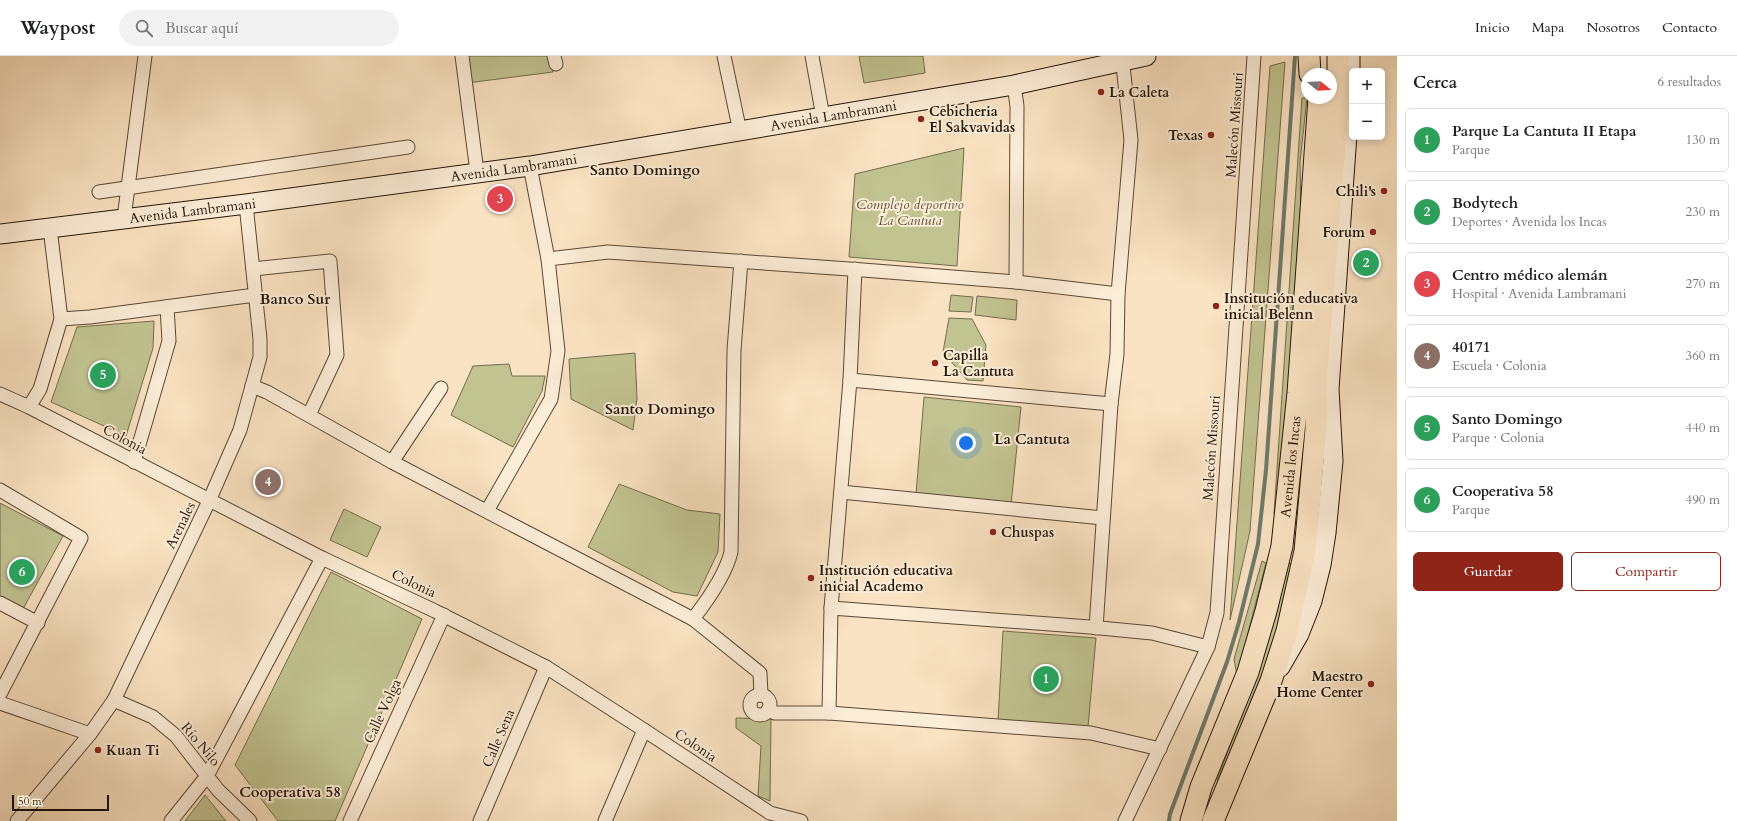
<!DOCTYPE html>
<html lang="es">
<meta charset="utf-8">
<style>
body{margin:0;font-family:Cardo,serif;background:#f2f2f2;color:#202124}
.controls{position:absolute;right:12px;top:12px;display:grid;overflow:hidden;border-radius:6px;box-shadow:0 2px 10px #0003}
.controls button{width:36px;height:36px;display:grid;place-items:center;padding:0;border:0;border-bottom:1px solid #e0e0e0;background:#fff;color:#202124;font:20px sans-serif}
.compass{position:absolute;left:1301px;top:12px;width:36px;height:36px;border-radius:50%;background:#fff;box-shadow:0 2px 10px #0003;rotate:108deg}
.scale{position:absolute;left:12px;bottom:10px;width:97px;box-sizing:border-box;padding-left:4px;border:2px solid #251506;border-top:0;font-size:11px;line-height:14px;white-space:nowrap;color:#251506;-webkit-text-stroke:3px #fcedd7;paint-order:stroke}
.you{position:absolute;left:966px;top:387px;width:14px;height:14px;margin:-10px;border:3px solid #fff;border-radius:50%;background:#1a73e8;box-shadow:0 0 0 6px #1a73e833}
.badge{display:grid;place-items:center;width:26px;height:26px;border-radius:50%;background:#8f2418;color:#fff;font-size:13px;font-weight:700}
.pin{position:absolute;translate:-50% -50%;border:2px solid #fff;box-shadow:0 1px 4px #0006}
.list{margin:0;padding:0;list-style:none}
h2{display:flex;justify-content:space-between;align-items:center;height:52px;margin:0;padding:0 16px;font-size:17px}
h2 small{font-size:13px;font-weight:400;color:#757577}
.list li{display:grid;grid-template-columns:26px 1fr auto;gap:12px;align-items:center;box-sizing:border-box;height:64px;margin:0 8px 8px;padding:0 8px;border:1px solid #e0e0e0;border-radius:6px}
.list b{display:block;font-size:15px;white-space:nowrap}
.list p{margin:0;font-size:13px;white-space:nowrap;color:#757577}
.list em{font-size:13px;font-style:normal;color:#757577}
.actions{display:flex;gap:8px;padding:12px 16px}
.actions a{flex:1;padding:9px 0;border:1px solid #8f2418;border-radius:6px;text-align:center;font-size:14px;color:#8f2418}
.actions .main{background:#8f2418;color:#fff}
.icon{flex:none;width:22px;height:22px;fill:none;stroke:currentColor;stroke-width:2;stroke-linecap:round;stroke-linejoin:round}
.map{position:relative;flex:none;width:1397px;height:765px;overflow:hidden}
header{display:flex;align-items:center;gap:24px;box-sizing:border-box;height:56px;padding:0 20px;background:#fff;border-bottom:1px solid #e0e0e0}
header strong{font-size:19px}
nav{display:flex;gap:22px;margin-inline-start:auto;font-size:14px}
.search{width:280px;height:36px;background:#f2f2f2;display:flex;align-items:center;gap:10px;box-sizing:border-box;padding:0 14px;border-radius:22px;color:#757577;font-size:15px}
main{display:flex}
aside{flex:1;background:#fff}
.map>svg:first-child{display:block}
.green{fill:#c1c391;stroke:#736c4c}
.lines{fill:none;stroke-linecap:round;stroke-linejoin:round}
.stream{stroke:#6e7a6e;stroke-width:4}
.street-casing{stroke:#5a4835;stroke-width:15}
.secondary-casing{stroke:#251506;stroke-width:21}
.primary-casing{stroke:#251506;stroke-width:23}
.street{stroke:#fcedd7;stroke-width:13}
.secondary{stroke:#fcedd7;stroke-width:19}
.primary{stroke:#fae3c2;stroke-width:21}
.poi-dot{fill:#8f2418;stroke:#fcedd7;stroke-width:1.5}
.labels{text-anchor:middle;stroke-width:4;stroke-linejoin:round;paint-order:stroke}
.poi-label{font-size:14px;font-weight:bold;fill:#251506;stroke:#fcedd7;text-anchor:start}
.street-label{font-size:14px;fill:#251506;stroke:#fcedd7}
.park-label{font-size:14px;font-style:italic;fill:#5c5237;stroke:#fcedd7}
.neighbourhood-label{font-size:15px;font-weight:bold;fill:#251506;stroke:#fcedd7}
</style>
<header>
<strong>Waypost</strong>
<div class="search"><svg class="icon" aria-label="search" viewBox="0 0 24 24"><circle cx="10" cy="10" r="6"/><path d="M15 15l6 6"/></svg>Buscar aquí</div>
<nav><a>Inicio</a><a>Mapa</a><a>Nosotros</a><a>Contacto</a></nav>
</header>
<main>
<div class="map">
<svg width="1397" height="765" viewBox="0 0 1397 765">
<rect width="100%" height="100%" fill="#fae3c2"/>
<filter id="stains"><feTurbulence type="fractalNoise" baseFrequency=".005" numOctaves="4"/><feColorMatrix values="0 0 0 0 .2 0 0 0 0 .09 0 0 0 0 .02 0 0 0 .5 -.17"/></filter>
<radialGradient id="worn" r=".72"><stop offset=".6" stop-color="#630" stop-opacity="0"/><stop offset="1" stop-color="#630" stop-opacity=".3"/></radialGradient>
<g class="green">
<path d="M464,0h87l2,16 -86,11z"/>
<path d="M859,0h64l2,17 -61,10z"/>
<path d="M1285,6l-35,469 -20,89 40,-554z"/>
<path d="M1302,42h5l-7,64 1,59 -19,293h-8z"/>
<path d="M964,92l-7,118 -108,-9 6,-83z"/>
<path d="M951,239l22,2 -2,15 -22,-1z"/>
<path d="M977,240l40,4 -1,20 -41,-5z"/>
<path d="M949,262l23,1 14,26 -3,36 -16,-1 -24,-28z"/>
<path d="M154,265l-1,27 -27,88 -75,-34 26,-75z"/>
<path d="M635,297l2,45 -4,32 -62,-31 -2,-40z"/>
<path d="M509,308l3,12h33l-3,15 -29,56 -62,-32 22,-49z"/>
<path d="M924,341l97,10 -10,98 -95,-11z"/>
<path d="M619,428l68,26 33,4 -2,38 -21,44 -24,-4 -85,-45z"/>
<path d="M0,447l63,33 -45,82 -18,-9z"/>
<path d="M344,453l37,18 -14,30 -37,-17z"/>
<path d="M1262,505l4,2 -29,113 -3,-17z"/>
<path d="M1286,507l7,1 -11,54 -16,49 -47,117 -2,-4 26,-69z"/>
<path d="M331,516l91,47 -87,202h-57l-43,-56z"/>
<path d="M1003,575l93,7 -8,89 -90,-6z"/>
<path d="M736,662l35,1 -1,82 -12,-5 3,-50 -25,-18z"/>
<path d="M205,739l21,26h-41z"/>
</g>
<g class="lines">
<path class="stream" d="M1169,765l1,-7 57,-152 12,-40 19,-78 8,-74 29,-414"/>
<defs>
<g id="street">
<path d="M462,0l15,116"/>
<path d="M554,0l2,8"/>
<path d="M724,0l16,76"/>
<path d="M812,0l11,61"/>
<path d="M1014,29l3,21 -1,176"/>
<path d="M99,136l309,-45"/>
<path d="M124,162l21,-162"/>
<path d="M548,203l60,-7 255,18 153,12 102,12"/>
<path d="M253,213l77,-8 7,94 -28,60"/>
<path d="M61,263l29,-2 165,-22"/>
<path d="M850,324l261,24"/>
<path d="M252,330l15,6 125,70 301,157 67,54 1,22"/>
<path d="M0,338l29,13 293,151 113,53 111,56 98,63 126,83 31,8"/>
<path d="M29,351l11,-18 21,-70 -11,-91"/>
<path d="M134,406l35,-121 -2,-34"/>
<path d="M392,406l49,-74"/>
<path d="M0,434l81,48 -81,156"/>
<path d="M841,436l262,26"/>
<path d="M487,455l64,-112 7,-48 -10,-92 -18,-93"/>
<path d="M0,547l38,20"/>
<path d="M831,552l259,19 62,6 56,14"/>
<path d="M693,563c14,-18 33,-46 38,-67l3,-202 7,-89"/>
<path d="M1096,572l15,-224 6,-50 1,-60 13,-154 -9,-84"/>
<circle cx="760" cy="649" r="10"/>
<path d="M114,644l39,17 23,19 42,54 32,31"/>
<path d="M0,647l90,31"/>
<path d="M768,654l7,3h54l262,20 69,16"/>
<path d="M829,657l2,-105 19,-228 5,-111"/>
<path d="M17,765l73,-87 24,-34 95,-199 31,-71 20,-73v-18l-14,-135"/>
<path d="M171,765l36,-45 115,-218"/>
<path d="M350,765l94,-206"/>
<path d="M480,765l66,-154"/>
<path d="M605,765l39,-91"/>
<path d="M1125,765l83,-174 9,-34 37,-557"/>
</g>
<g id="secondary">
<path id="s1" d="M0,178l246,-30 284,-38 484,-81 132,-29"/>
<path d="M1280,611l19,-33 13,-33 9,-36 5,-32 7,-72 -4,-72 21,-297v-36"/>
</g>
<g id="primary">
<path d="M1309,0l1,18"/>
<path id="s2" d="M1191,765l10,-34 47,-115 18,-61 16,-65 16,-153 21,-295"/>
<path d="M1213,765l58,-140 16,-50 18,-80 11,-122v-47l22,-276v-50"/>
</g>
</defs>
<use href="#street" class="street-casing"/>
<use href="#secondary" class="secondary-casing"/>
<use href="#primary" class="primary-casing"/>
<use href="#street" class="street"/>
<use href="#secondary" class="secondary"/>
<use href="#primary" class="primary"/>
</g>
<g class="poi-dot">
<circle cx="1101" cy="36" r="4"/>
<circle cx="921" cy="63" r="4"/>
<circle cx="1211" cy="79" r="4"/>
<circle cx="1384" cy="135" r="4"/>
<circle cx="1373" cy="176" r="4"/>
<circle cx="1216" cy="250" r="4"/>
<circle cx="935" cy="307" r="4"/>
<circle cx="993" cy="476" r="4"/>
<circle cx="811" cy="522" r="4"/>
<circle cx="1371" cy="628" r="4"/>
<circle cx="98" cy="694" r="4"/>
</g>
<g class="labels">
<g class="poi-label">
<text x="1109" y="41">La Caleta</text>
<text x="929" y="60">Cebicheria<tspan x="929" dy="16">El Sakvavidas</tspan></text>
<text x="1203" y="84" text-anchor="end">Texas</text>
<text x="1376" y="140" text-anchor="end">Chili's</text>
<text x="1365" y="181" text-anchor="end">Forum</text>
<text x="1224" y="247">Institución educativa<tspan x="1224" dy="16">inicial Belenn</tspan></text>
<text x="943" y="304">Capilla<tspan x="943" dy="16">La Cantuta</tspan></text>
<text x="1001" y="481">Chuspas</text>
<text x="819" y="519">Institución educativa<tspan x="819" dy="16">inicial Academo</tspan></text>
<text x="1363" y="625" text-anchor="end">Maestro<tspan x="1363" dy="16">Home Center</tspan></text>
<text x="106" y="699">Kuan Ti</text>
</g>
<g class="street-label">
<text dy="5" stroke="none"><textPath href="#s1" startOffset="842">Avenida Lambramani</textPath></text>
<text transform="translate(1234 69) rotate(-86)" y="5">Malecón Missouri</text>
<text dy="5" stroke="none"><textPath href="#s1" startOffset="518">Avenida Lambramani</textPath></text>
<text dy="5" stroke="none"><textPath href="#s1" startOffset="194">Avenida Lambramani</textPath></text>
<text transform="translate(125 383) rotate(28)" y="5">Colonia</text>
<text transform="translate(1211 392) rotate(-86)" y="5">Malecón Missouri</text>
<text dy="5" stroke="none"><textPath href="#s2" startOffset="370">Avenida los Incas</textPath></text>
<text transform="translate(180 469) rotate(-64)" y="5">Arenales</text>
<text transform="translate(414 527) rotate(25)" y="5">Colonia</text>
<text transform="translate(382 655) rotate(-65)" y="5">Calle Volga</text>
<text transform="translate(498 682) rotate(-67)" y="5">Calle Sena</text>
<text transform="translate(201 688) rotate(50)" y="5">Río Nilo</text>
<text transform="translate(696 689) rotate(34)" y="5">Colonia</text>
</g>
<g class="park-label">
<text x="910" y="153">Complejo deportivo<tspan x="910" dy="16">La Cantuta</tspan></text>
</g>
<g class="neighbourhood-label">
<text x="645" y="119">Santo Domingo</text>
<text x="295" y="248">Banco Sur</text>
<text x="660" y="358">Santo Domingo</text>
<text x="1032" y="388">La Cantuta</text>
<text x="290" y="741">Cooperativa 58</text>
</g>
</g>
<rect width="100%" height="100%" filter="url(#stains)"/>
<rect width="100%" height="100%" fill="url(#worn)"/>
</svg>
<div class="controls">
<button>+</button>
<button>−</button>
</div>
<svg class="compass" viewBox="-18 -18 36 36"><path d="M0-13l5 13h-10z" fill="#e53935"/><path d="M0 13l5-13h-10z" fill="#757577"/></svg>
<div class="scale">50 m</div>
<div class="you"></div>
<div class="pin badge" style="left:1046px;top:623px;background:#2e9e5b">1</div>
<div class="pin badge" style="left:1366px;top:207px;background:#2e9e5b">2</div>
<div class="pin badge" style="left:500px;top:143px;background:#e0444e">3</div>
<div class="pin badge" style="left:268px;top:426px;background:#8d6e63">4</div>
<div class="pin badge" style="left:103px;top:319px;background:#2e9e5b">5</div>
<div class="pin badge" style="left:22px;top:516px;background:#2e9e5b">6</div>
</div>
<aside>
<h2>Cerca<small>6 resultados</small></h2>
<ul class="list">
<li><span class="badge" style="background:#2e9e5b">1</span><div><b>Parque La Cantuta II Etapa</b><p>Parque</p></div><em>130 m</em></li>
<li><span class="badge" style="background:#2e9e5b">2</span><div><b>Bodytech</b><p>Deportes · Avenida los Incas</p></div><em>230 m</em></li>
<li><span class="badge" style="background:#e0444e">3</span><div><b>Centro médico alemán</b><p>Hospital · Avenida Lambramani</p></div><em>270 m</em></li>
<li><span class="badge" style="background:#8d6e63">4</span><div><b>40171</b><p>Escuela · Colonia</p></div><em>360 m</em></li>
<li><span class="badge" style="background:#2e9e5b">5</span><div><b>Santo Domingo</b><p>Parque · Colonia</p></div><em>440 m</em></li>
<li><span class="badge" style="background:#2e9e5b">6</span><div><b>Cooperativa 58</b><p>Parque</p></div><em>490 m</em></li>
</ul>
<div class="actions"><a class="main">Guardar</a><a>Compartir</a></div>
</aside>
</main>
